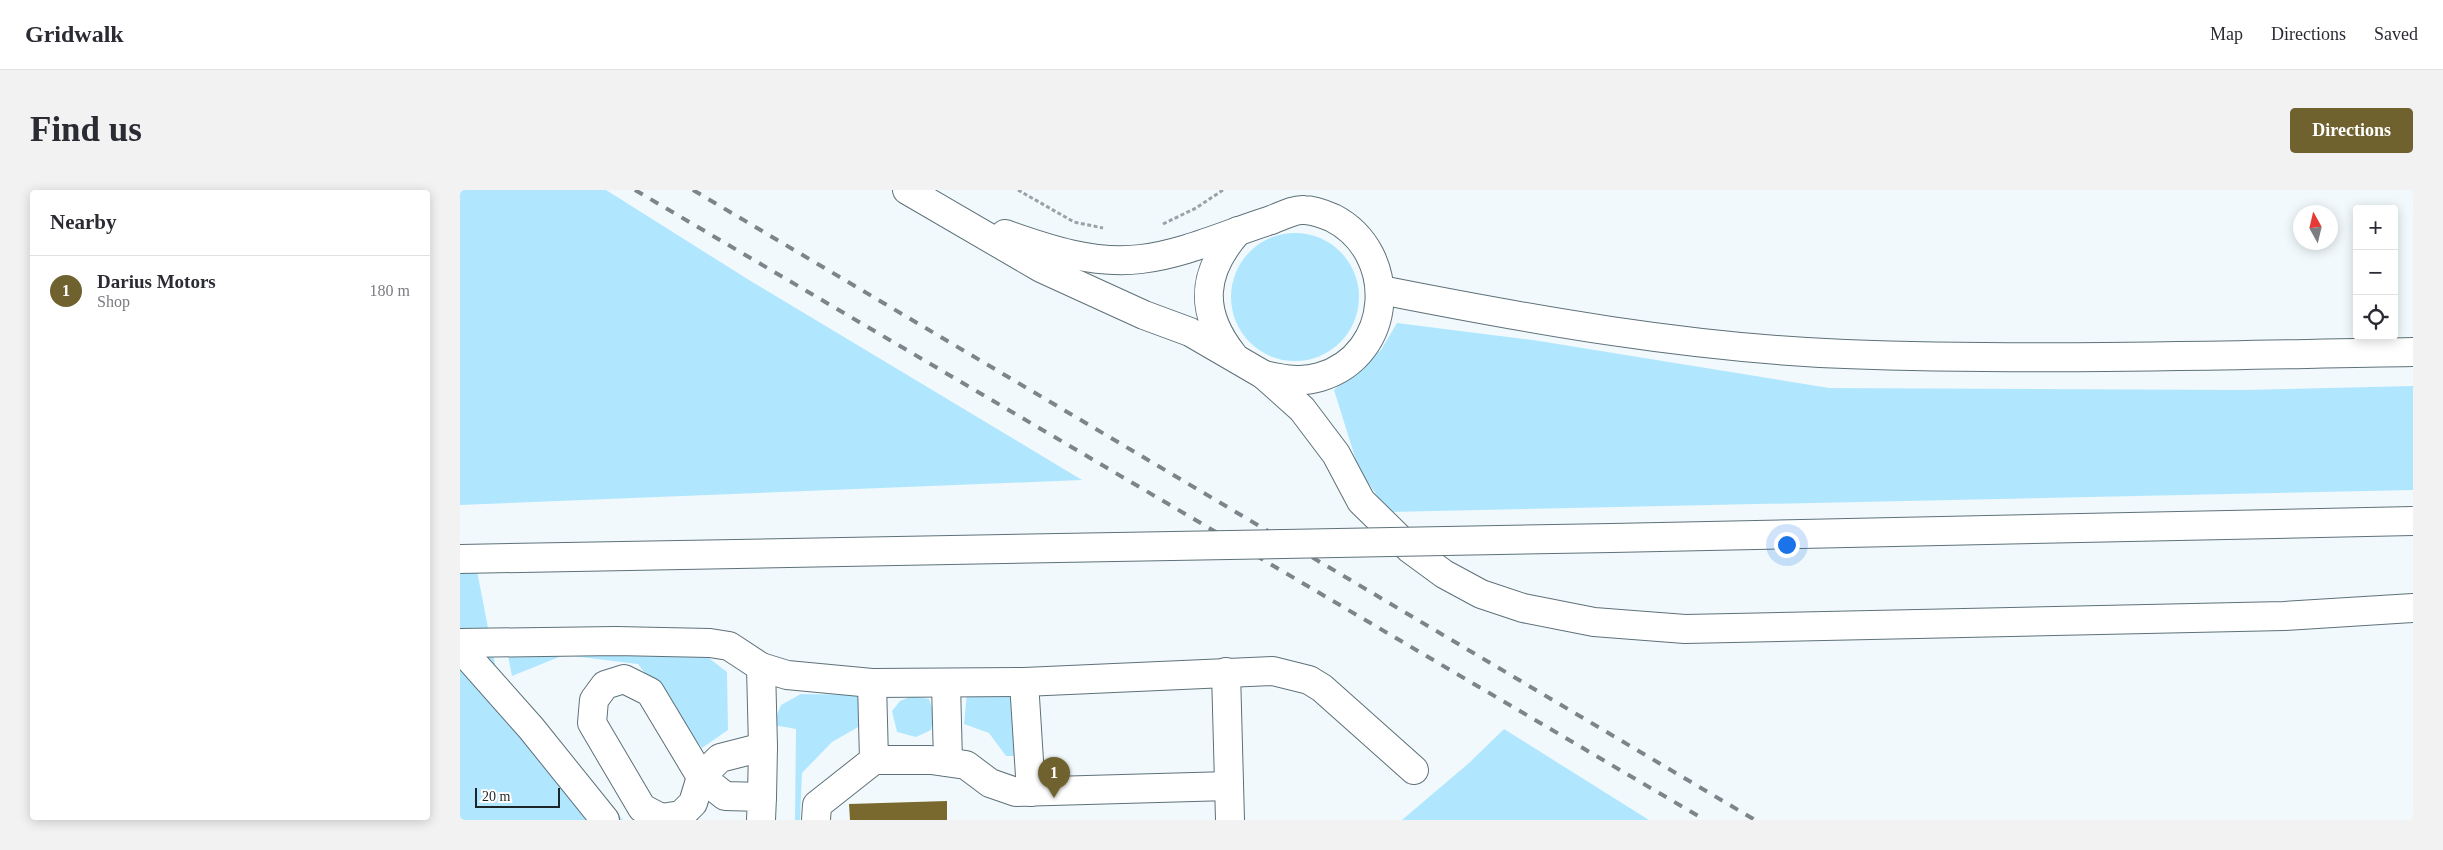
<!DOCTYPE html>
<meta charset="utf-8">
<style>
body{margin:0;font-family:"Times New Roman",serif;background:#f2f2f3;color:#2b2b33}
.controls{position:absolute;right:15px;top:15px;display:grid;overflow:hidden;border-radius:5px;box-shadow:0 2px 12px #0003}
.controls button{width:45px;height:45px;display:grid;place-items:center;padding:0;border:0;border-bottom:1px solid #e1e1e2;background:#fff;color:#2b2b33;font:25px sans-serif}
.compass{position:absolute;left:1833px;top:15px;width:45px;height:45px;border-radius:50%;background:#fff;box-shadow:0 2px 12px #0003;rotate:352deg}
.scale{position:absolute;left:15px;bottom:12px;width:85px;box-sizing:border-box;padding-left:5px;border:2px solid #1d2528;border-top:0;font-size:14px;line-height:18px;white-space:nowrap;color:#1d2528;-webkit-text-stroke:4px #fff;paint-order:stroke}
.you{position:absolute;left:1326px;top:354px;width:18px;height:18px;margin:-12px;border:4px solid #fff;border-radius:50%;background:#1a73e8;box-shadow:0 0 0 8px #1a73e833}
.badge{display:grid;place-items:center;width:32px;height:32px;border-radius:50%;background:#6f622f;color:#fff;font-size:16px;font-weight:700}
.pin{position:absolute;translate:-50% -41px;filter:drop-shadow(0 1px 2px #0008)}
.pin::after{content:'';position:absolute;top:26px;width:18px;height:15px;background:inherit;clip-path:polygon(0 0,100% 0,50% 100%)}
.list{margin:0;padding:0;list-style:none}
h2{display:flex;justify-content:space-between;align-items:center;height:65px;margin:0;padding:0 20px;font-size:21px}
h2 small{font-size:16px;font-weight:400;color:#7c7c81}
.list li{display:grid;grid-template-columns:32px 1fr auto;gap:15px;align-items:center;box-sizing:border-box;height:70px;padding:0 20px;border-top:1px solid #e1e1e2}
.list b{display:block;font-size:19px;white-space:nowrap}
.list p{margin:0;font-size:16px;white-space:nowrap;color:#7c7c81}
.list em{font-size:16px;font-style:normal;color:#7c7c81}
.icon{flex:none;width:28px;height:28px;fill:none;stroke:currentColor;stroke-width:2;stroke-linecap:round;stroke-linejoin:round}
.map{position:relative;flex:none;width:1953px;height:630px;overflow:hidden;border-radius:5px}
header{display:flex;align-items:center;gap:30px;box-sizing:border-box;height:70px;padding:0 25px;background:#fff;border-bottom:1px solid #e1e1e2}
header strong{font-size:24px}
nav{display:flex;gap:28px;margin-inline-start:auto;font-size:18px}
.intro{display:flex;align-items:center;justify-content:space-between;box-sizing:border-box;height:120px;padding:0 30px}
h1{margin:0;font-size:35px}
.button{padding:12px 22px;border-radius:5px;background:#6f622f;color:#fff;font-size:18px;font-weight:700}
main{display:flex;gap:30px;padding:0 30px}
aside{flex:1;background:#fff;border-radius:5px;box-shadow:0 2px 12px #0003}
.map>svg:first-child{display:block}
.green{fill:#b1e7fe}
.building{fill:#79692e}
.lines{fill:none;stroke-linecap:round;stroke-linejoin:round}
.minor-casing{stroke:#5e7179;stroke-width:30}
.path{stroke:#9aa2a6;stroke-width:3;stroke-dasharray:4 2.5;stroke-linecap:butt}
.minor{stroke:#fff;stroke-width:28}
.rail{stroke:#7d8588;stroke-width:4;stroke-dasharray:9 9;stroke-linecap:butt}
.major-bridge-casing{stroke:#5e7179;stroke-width:30;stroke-linecap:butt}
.major-bridge{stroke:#fff;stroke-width:28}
</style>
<header>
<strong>Gridwalk</strong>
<nav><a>Map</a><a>Directions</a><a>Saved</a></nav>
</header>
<div class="intro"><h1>Find us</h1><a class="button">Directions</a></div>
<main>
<aside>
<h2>Nearby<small></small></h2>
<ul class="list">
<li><span class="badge">1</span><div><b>Darius Motors</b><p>Shop</p></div><em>180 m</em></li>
</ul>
</aside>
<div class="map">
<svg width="1953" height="630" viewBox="0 0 1953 630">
<rect width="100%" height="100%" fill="#f1f9fd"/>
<g class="green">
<path d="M0,0h146l143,90 333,200 -622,25z"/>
<circle cx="835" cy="107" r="64"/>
<path d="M937,133l136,17 296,48 415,2 169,-4v104l-1024,22 -30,-42 -25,-80 47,-40z"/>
<path d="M0,381h17l21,108 125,141h-163z"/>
<path d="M47,461l198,4 22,17 1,58 -26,18 -64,-84 -74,-9 -52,21z"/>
<path d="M548,501l10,7 2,58h-14l-17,-23 -25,-9 3,-32z"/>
<path d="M341,504l58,1 1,31 -28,16 -30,31 -2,47h-5l1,-91 -23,-4 8,-20z"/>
<path d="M452,506l17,3 5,15 -3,16 -15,7 -19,-5 -5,-21 8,-10z"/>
<path d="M1044,539l145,91h-247l67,-57z"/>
</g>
<path class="building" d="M487,611v19h-97l-1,-16z"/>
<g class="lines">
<defs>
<g id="minor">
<path d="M447,0l134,78 103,47 46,17 74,43 38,34 34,45 25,47 49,48 34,25 37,20 42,14 71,14 91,7 599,-13 129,-8"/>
<path d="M545,44c42,15 90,31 136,25 43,-5 86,-25 127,-38 10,-3 25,-12 36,-11 8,0 22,5 29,8 67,35 61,137 -13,159 -19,6 -37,2 -56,-2"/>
<path d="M921,100c152,30 308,58 464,64 189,7 379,1 568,-2"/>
<path d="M773,165c-35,-44 -31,-83 5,-124"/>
<path d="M0,453l156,-2 94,2 19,3 32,21 26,8 85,8 152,-1 249,-11 36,9 13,8 92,82"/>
<path d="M0,458l71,80 74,92"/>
<path d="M301,477l2,80 -1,50"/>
<path d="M766,482l4,148"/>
<path d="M164,489l26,13 51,85 -8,26 -12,12 -20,3 -19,-10 -50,-85 2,-23 11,-15z"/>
<path d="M564,492l7,110"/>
<path d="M412,493l2,77"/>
<path d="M486,494l2,78"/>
<path d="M301,630l1,-23 -37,-1 -24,-19 19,-19 43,-11"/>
<path d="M356,630l1,-15 57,-45h57l35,5 24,18 26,9 213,-6"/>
</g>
</defs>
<use href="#minor" class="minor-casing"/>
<g class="path">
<path d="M558,0l56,32 29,6"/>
<path d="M703,34l33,-16 27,-18"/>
</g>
<use href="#minor" class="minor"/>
<g class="rail">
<path d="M175,0l1070,630"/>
<path d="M233,0l1062,630"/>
</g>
<defs>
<path id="major-bridge" d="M0,369l1152,-21 801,-17"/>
</defs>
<use href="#major-bridge" class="major-bridge-casing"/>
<use href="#major-bridge" class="major-bridge"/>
</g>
</svg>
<div class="controls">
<button>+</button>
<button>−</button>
<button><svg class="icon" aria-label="locate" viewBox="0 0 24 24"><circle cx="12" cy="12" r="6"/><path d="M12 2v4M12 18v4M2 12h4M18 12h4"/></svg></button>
</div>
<svg class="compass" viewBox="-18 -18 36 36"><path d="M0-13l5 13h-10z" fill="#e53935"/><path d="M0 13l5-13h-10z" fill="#7c7c81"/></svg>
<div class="scale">20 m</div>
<div class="you"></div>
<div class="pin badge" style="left:594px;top:608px">1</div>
</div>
</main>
